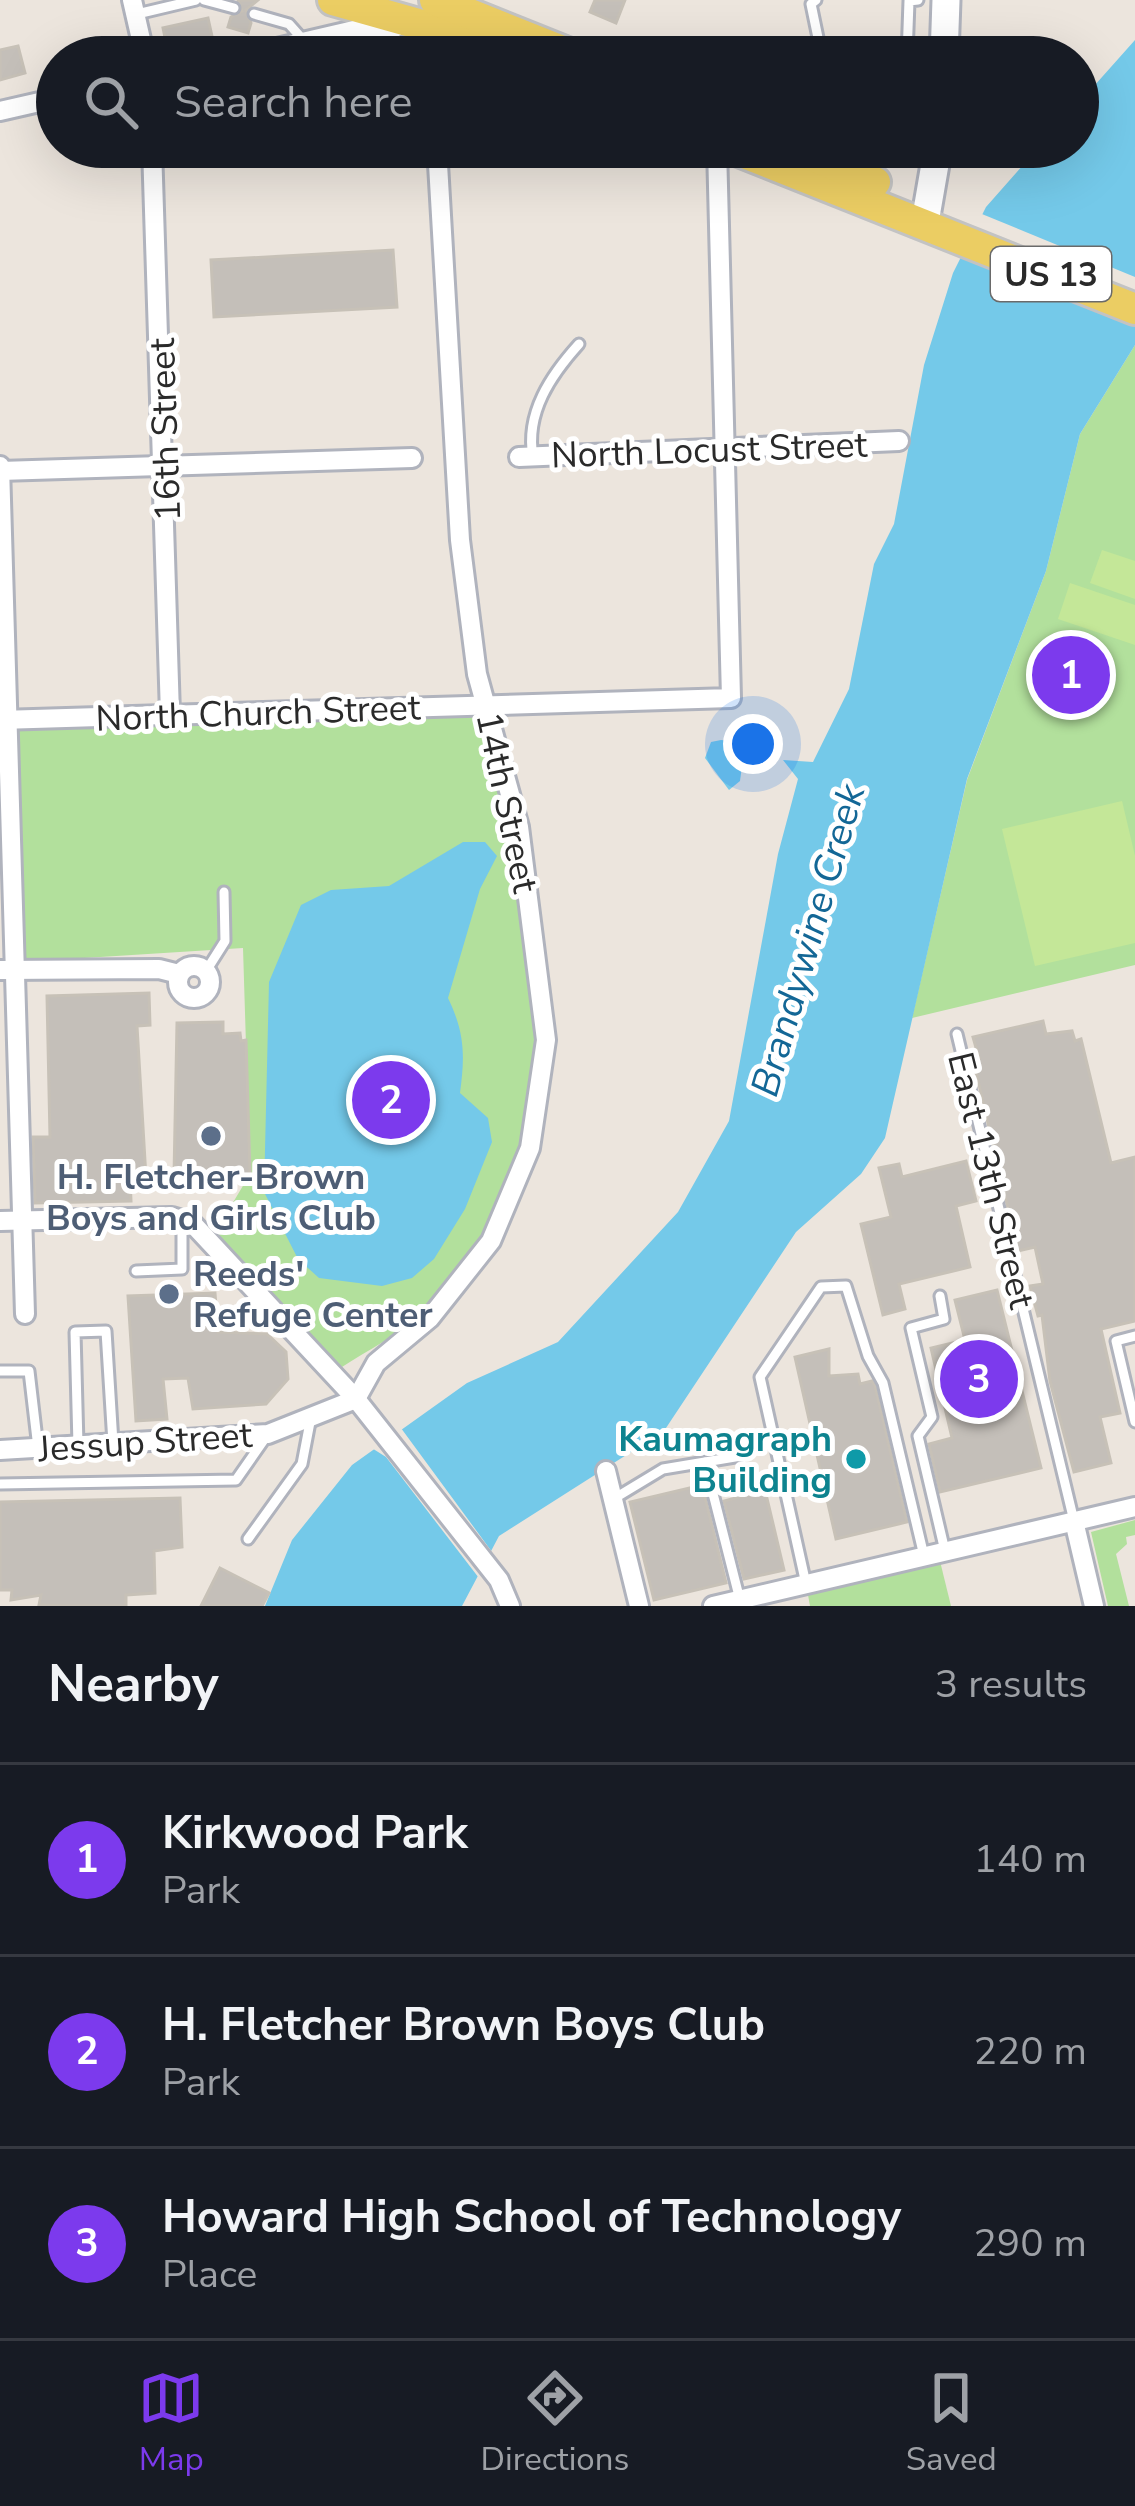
<!DOCTYPE html>
<style>
body{margin:0;font-family:"Nunito Sans",sans-serif;background:#242831;color:#f1f3f6}
.you{position:absolute;left:753px;top:744px;width:42px;height:42px;margin:-30px;border:9px solid #fff;border-radius:50%;background:#1a73e8;box-shadow:0 0 0 18px #1a73e833}
.badge{display:grid;place-items:center;width:78px;height:78px;border-radius:50%;background:#7c3aed;color:#fff;font-size:39px;font-weight:700}
.pin{position:absolute;translate:-50% -50%;border:6px solid #fff;box-shadow:0 3px 12px #0006}
.list{margin:0;padding:0;list-style:none}
h2{display:flex;justify-content:space-between;align-items:center;height:156px;margin:0;padding:0 48px;font-size:51px}
h2 small{font-size:39px;font-weight:400;color:#9ea1a6}
.list li{display:grid;grid-template-columns:78px 1fr auto;gap:36px;align-items:center;box-sizing:border-box;height:192px;padding:0 48px;border-top:3px solid #363941}
.list b{display:block;font-size:45px;white-space:nowrap}
.list p{margin:0;font-size:39px;white-space:nowrap;color:#9ea1a6}
.list em{font-size:39px;font-style:normal;color:#9ea1a6}
.icon{flex:none;width:66px;height:66px;fill:none;stroke:currentColor;stroke-width:2;stroke-linecap:round;stroke-linejoin:round}
.map{position:relative;flex:none;width:1135px;height:1606px;overflow:hidden}
.search{position:absolute;background:#171b24;box-shadow:0 12px 48px #0002;left:36px;right:36px;top:36px;height:132px;display:flex;align-items:center;gap:30px;box-sizing:border-box;padding:0 42px;border-radius:66px;color:#9ea1a6;font-size:45px}
.sheet{height:732px;background:#171b24}
nav{display:flex;justify-content:space-around;align-items:center;box-sizing:border-box;height:168px;border-top:3px solid #363941;background:#171b24;font-size:33px;color:#9ea1a6}
nav a{display:grid;justify-items:center;gap:6px}
nav .on{color:#7c3aed}
.map>svg:first-child{display:block}
.green{fill:#b2e09c}
.pitch{fill:#c4e798}
.water{fill:#74c9e9}
.pier{fill:#ece5dd}
.building{fill:#c4bfb9;stroke:#c7c1b7;stroke-width:3}
.lines{fill:none;stroke-linecap:round;stroke-linejoin:round}
.service-casing{stroke:#b0b3bd;stroke-width:15}
.minor-casing{stroke:#b0b3bd;stroke-width:24}
.secondary-casing{stroke:#b0b3bd;stroke-width:33}
.primary-casing{stroke:#c3c3c3;stroke-width:36}
.service{stroke:#fff;stroke-width:9}
.minor{stroke:#fff;stroke-width:18}
.secondary{stroke:#fff;stroke-width:27}
.primary{stroke:#ebcd63;stroke-width:30}
.service-dot{fill:#5c6f8a;stroke:#fff;stroke-width:4.5}
.culture-dot{fill:#0f9aa8;stroke:#fff;stroke-width:4.5}
.labels{text-anchor:middle;stroke-width:10;stroke-linejoin:round;paint-order:stroke}
.shield{fill:#fff;stroke:#6a6a6a;stroke-width:3}
.shield-label{font-size:33px;font-weight:bold;fill:#2a2a2a}
.street-label{font-size:36px;fill:#2a2a2a;stroke:#fff}
.service-label{font-size:36px;font-weight:bold;fill:#4e5e75;stroke:#fff}
.culture-label{font-size:36px;font-weight:bold;fill:#0d838f;stroke:#fff;text-anchor:end}
.water-label{font-size:39px;font-style:italic;fill:#136796;stroke:#fff}
</style>
<div class="map">
<svg width="1135" height="1606" viewBox="0 0 1135 1606">
<rect width="100%" height="100%" fill="#ece5dd"/>
<g class="green">
<path d="M1135,345v620l-223,53 55,-238 79,-209 34,-137z"/>
<path d="M478,715c49,187 120,386 -17,553 -13,16 -26,36 -42,49 -24,19 -52,34 -77,50l-129,-131 37,-62 -7,-226 -222,14 -7,-234z"/>
<path d="M1135,1520v15l-9,2 1,7 -11,10 13,52h-21l-17,-74z"/>
<path d="M938,1553l13,53h-141l-4,-22z"/>
</g>
<g class="pitch">
<path d="M1102,550l33,11v38l-45,-16z"/>
<path d="M1070,583l65,22v40l-77,-26z"/>
<path d="M1122,801l13,55v87l-100,23 -33,-137z"/>
</g>
<g class="water">
<path d="M1135,40v305l-55,89 -34,137 -79,208 -82,359 -24,36 -65,58 -132,199 -165,105 -37,70h-197l27,-66 60,-75 115,-82 91,-41 120,-130 51,-91 49,-267 20,-75 -15,-19 30,2 36,-73 25,-125 20,-40 30,-159 29,-92 33,-66 53,-60h39v-43z"/>
<path d="M721,740l11,1 12,10 -4,30 -11,9 -24,-32 6,-16z"/>
<path d="M463,842h22l12,14 -17,33 -32,109c17,35 17,58 12,95l28,25 4,24 -27,67 -31,50 -22,19 -30,8 -63,-8 -21,-19 -34,-67 5,-210 32,-77 30,-15 58,-4z"/>
</g>
<g class="pier">
<path d="M977,212l158,65v44l-173,-71z"/>
<path d="M398,1424l97,132 -13,26 -96,-125 -19,-12z"/>
</g>
<g class="building">
<path d="M238,0h20l-12,10 5,13 -3,10 -20,-6 3,-10 11,-6z"/>
<path d="M595,0h30l-9,23 -26,-11z"/>
<path d="M208,18l5,23 -45,11 -5,-24z"/>
<path d="M18,46l7,27 -25,7v-30z"/>
<path d="M393,250l4,57 -183,10 -3,-57z"/>
<path d="M149,993l1,32 -13,1 9,152h-16l1,23 -96,2 -2,-66h17l-3,-141z"/>
<path d="M1043,1021l3,13 26,-3 3,10 6,-2 30,124 24,-6v164l-34,8 19,84 -20,4 11,46 -37,9 -24,-91 -8,-66 -4,1 -8,-30 13,-2 -8,-37 -17,4 -45,-192 6,-1 -6,-21z"/>
<path d="M223,1022v12l17,-1 1,8 5,-1 4,134 -76,2 3,-153z"/>
<path d="M966,1161l10,40 -20,5 14,61 -71,17 6,25 -22,6 -22,-91 30,-7 -12,-49 20,-4 3,13z"/>
<path d="M997,1290l44,178 -101,24 -11,-48 23,-6 -21,-90 34,-8 -10,-40z"/>
<path d="M215,1293l3,39 49,2 19,18 2,27 -22,25 -73,5 -5,-31 -25,1 4,40 -31,2 -8,-125z"/>
<path d="M829,1349v27l29,-2 2,10 12,-3 3,5 32,136 -71,17 -41,-182z"/>
<path d="M702,1485l24,98 -72,17 -24,-98z"/>
<path d="M765,1490l19,80 -40,9 -20,-78z"/>
<path d="M180,1498l2,49 -28,4 1,42 -29,2v11h-60l-27,-1 2,-10 -30,5 1,-10h-12v-88z"/>
<path d="M220,1568l49,25 -7,13h-61z"/>
</g>
<g class="lines">
<defs>
<g id="service">
<path d="M204,0l30,8"/>
<path d="M816,0l-5,4 11,53"/>
<path d="M137,14l59,-14"/>
<path d="M254,14l35,10 16,18"/>
<path d="M907,57l2,-56 9,-1"/>
<path d="M533,457c-8,-44 18,-82 46,-113"/>
<path d="M206,971l19,-30 -1,-49"/>
<path d="M957,1034l117,487"/>
<path d="M136,1271l46,-2v-50"/>
<path d="M940,1296l4,23 -33,9 21,89 -14,19 27,115"/>
<path d="M1135,1336l-19,5 19,81"/>
<path d="M0,1371h29l9,77"/>
<path d="M78,1445l-3,-113 31,-1 7,112"/>
<path d="M705,1462l35,138"/>
<path d="M0,1484l236,-4 30,-43"/>
<path d="M615,1498l48,-29 78,-13"/>
<path d="M248,1539l54,-75 9,-47"/>
<path d="M806,1584l-46,-207 61,-90 25,-1 22,70 15,27 41,173"/>
</g>
<g id="minor">
<path d="M132,0l13,57"/>
<path d="M238,57l129,-30 28,1"/>
<path d="M0,111l57,-13"/>
<path d="M152,147l18,567"/>
<path d="M519,457l380,-16"/>
<path d="M0,466l25,848"/>
<path d="M0,471l412,-13"/>
<path d="M0,720l731,-22 -14,-551"/>
<circle cx="194" cy="982" r="16"/>
<path d="M0,970l159,-1 20,5"/>
<path d="M0,1221l172,-4 20,6 164,176 143,181 11,26"/>
<path d="M356,1399l20,-36 54,-45 61,-77 39,-93 16,-108 -27,-213 -42,-153 -17,-134 -23,-393"/>
<path d="M0,1450l268,-16 88,-35"/>
<path d="M606,1471l33,135"/>
<path d="M1074,1521l20,85"/>
<path d="M713,1606l422,-99"/>
</g>
<g id="secondary">
<path d="M944,57l2,-57"/>
<path d="M925,222l13,-75"/>
</g>
<g id="primary">
<path d="M333,0l103,29 68,28"/>
<path d="M435,0l142,57"/>
<path d="M729,147l406,162"/>
<path d="M791,147l84,35"/>
</g>
</defs>
<use href="#service" class="service-casing"/>
<use href="#minor" class="minor-casing"/>
<use href="#secondary" class="secondary-casing"/>
<use href="#primary" class="primary-casing"/>
<use href="#service" class="service"/>
<use href="#minor" class="minor"/>
<use href="#secondary" class="secondary"/>
<use href="#primary" class="primary"/>
</g>
<g class="service-dot">
<circle cx="211" cy="1136" r="12"/>
<circle cx="169" cy="1294" r="12"/>
</g>
<circle class="culture-dot" cx="856" cy="1459" r="12"/>
<g class="labels">
<rect class="shield" x="991" y="247" width="120" height="54" rx="9"/>
<g class="shield-label">
<text x="1051" y="286">US 13</text>
</g>
<g class="street-label">
<text transform="translate(164 430) rotate(-92)" y="13">16th Street</text>
<text transform="translate(709 449) rotate(-2)" y="13">North Locust Street</text>
<text transform="translate(258 712) rotate(-2)" y="13">North Church Street</text>
<text transform="translate(508 802) rotate(78)" y="13">14th Street</text>
<text transform="translate(992 1180) rotate(76)" y="13">East 13th Street</text>
<text transform="translate(145 1441) rotate(-4)" y="13">Jessup Street</text>
</g>
<g class="service-label">
<text x="211" y="1189">H. Fletcher-Brown<tspan x="211" dy="41">Boys and Girls Club</tspan></text>
<text x="193" y="1286" text-anchor="start">Reeds'<tspan x="193" dy="41">Refuge Center</tspan></text>
</g>
<g class="culture-label">
<text x="832" y="1451">Kaumagraph<tspan x="832" dy="41">Building</tspan></text>
</g>
<g class="water-label">
<text transform="translate(807 940) rotate(-74)" y="14">Brandywine Creek</text>
</g>
</g>
</svg>
<div class="you"></div>
<div class="pin badge" style="left:1071px;top:675px">1</div>
<div class="pin badge" style="left:391px;top:1100px">2</div>
<div class="pin badge" style="left:979px;top:1379px">3</div>
<div class="search"><svg class="icon" aria-label="search" viewBox="0 0 24 24"><circle cx="10" cy="10" r="6"/><path d="M15 15l6 6"/></svg>Search here</div>
</div>
<section class="sheet">
<h2>Nearby<small>3 results</small></h2>
<ul class="list">
<li><span class="badge">1</span><div><b>Kirkwood Park</b><p>Park</p></div><em>140 m</em></li>
<li><span class="badge">2</span><div><b>H. Fletcher Brown Boys Club</b><p>Park</p></div><em>220 m</em></li>
<li><span class="badge">3</span><div><b>Howard High School of Technology</b><p>Place</p></div><em>290 m</em></li>
</ul>
</section>
<nav>
<a class="on"><svg class="icon" aria-label="map" viewBox="0 0 24 24"><path d="M3 6l6-2 6 2 6-2v14l-6 2-6-2-6 2zM9 4v14M15 6v14"/></svg>Map</a>
<a><svg class="icon" aria-label="directions" viewBox="0 0 24 24"><path d="M12 3l9 9-9 9-9-9zM9 14v-3h6M13 9l2 2-2 2"/></svg>Directions</a>
<a><svg class="icon" aria-label="saved" viewBox="0 0 24 24"><path d="M7 4h10v16l-5-4-5 4z"/></svg>Saved</a>
</nav>
